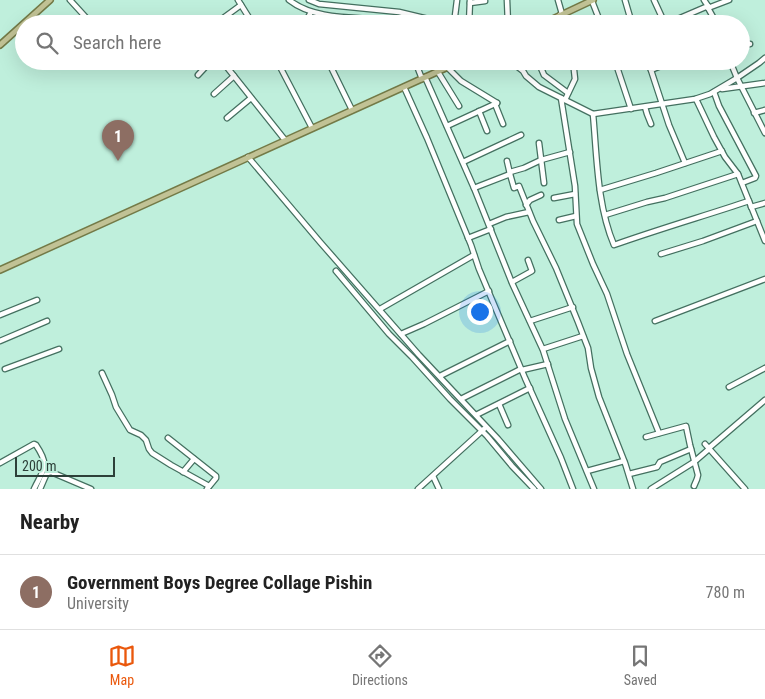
<!DOCTYPE html>
<style>
body{margin:0;font-family:"Roboto Condensed",sans-serif;background:#f2f2f2;color:#222}
.scale{position:absolute;left:15px;bottom:12px;width:100px;box-sizing:border-box;padding-left:5px;border:2px solid #2d4039;border-top:0;font-size:14px;line-height:18px;white-space:nowrap;color:#2d4039;-webkit-text-stroke:4px #bfefdc;paint-order:stroke}
.you{position:absolute;left:479px;top:311px;width:18px;height:18px;margin:-12px;border:4px solid #fff;border-radius:50%;background:#1a73e8;box-shadow:0 0 0 8px #1a73e833}
.badge{display:grid;place-items:center;width:32px;height:32px;border-radius:50%;background:#ea580c;color:#fff;font-size:16px;font-weight:700}
.pin{position:absolute;translate:-50% -41px;filter:drop-shadow(0 1px 2px #0008)}
.pin::after{content:'';position:absolute;top:26px;width:18px;height:15px;background:inherit;clip-path:polygon(0 0,100% 0,50% 100%)}
.list{margin:0;padding:0;list-style:none}
h2{display:flex;justify-content:space-between;align-items:center;height:65px;margin:0;padding:0 20px;font-size:21px}
h2 small{font-size:16px;font-weight:400;color:#767676}
.list li{display:grid;grid-template-columns:32px 1fr auto;gap:15px;align-items:center;box-sizing:border-box;height:75px;padding:0 20px;border-top:1px solid #e0e0e0}
.list b{display:block;font-size:19px;white-space:nowrap}
.list p{margin:0;font-size:16px;white-space:nowrap;color:#767676}
.list em{font-size:16px;font-style:normal;color:#767676}
.icon{flex:none;width:28px;height:28px;fill:none;stroke:currentColor;stroke-width:2;stroke-linecap:round;stroke-linejoin:round}
.map{position:relative;flex:none;width:765px;height:489px;overflow:hidden}
.search{position:absolute;background:#fff;box-shadow:0 5px 20px #0002;left:15px;right:15px;top:15px;height:55px;display:flex;align-items:center;gap:12px;box-sizing:border-box;padding:0 18px;border-radius:28px;color:#767676;font-size:19px}
.sheet{height:140px;background:#fff}
nav{display:flex;justify-content:space-around;align-items:center;box-sizing:border-box;height:70px;border-top:1px solid #e0e0e0;background:#fff;font-size:14px;color:#767676}
nav a{display:grid;justify-items:center;gap:2px}
nav .on{color:#ea580c}
.map>svg:first-child{display:block}
.lines{fill:none;stroke-linecap:round;stroke-linejoin:round}
.minor-casing{stroke:#447060;stroke-width:7}
.major-casing{stroke:#737a47;stroke-width:8}
.minor{stroke:#fff;stroke-width:4.5}
.major{stroke:#c1c295;stroke-width:5}
</style>
<div class="map">
<svg width="765" height="489" viewBox="0 0 765 489">
<rect width="100%" height="100%" fill="#bfefdc"/>
<g class="lines">
<defs>
<g id="minor">
<path d="M70,0l22,24"/>
<path d="M238,0l15,24"/>
<path d="M289,0c32,25 84,14 123,24"/>
<path d="M309,0l10,4 80,8 50,12"/>
<path d="M507,0l1,24"/>
<path d="M558,0l4,14"/>
<path d="M625,0l7,24"/>
<path d="M654,0l11,24"/>
<path d="M592,1l9,23"/>
<path d="M470,3l15,-2"/>
<path d="M708,6v2l21,-8"/>
<path d="M708,8l9,16"/>
<path d="M560,15l3,9"/>
<path d="M215,24l26,-19"/>
<path d="M310,24c-3,-6 -2,-7 1,-12"/>
<path d="M454,24l3,-24"/>
<path d="M469,24l1,-24"/>
<path d="M666,24l42,-18 -4,-6"/>
<path d="M741,45l9,-1"/>
<path d="M127,61l2,2"/>
<path d="M222,61l63,79"/>
<path d="M277,61l35,67"/>
<path d="M328,61l24,49"/>
<path d="M415,61l7,18"/>
<path d="M510,61l13,10 3,5 13,11 54,27 102,-15 15,-5 27,-16 28,55"/>
<path d="M538,61l6,14 24,18"/>
<path d="M615,61l16,48"/>
<path d="M648,61l21,64 16,38"/>
<path d="M730,61l7,17 22,-15 6,-5"/>
<path d="M573,62l15,-1"/>
<path d="M447,67l14,14 36,22"/>
<path d="M651,70l15,-6 11,-3"/>
<path d="M438,72l21,34"/>
<path d="M198,75l13,-14"/>
<path d="M425,77l49,111 38,95 31,67 22,69 29,70"/>
<path d="M404,87l23,51 44,107 8,24 46,109 36,80 12,31"/>
<path d="M722,89l43,-6"/>
<path d="M714,92l5,14 37,70 -1,2 -13,5"/>
<path d="M214,94l20,-18"/>
<path d="M561,98l14,88 2,38 16,40 14,30 20,60 32,79"/>
<path d="M696,99l18,38 11,20 13,17 27,67"/>
<path d="M565,100l10,-21 -2,-18"/>
<path d="M495,104l8,20"/>
<path d="M645,107l2,7 4,10"/>
<path d="M479,111l8,20"/>
<path d="M754,113l11,-3"/>
<path d="M593,114c4,43 4,91 21,131 45,-16 90,-29 135,-44"/>
<path d="M227,118l24,-20"/>
<path d="M447,126l50,-23"/>
<path d="M539,143l5,40"/>
<path d="M248,157l72,85 99,113 79,84 43,50"/>
<path d="M507,161l3,13"/>
<path d="M463,162l58,-27"/>
<path d="M510,172l14,-4 17,-8 29,-8"/>
<path d="M474,188l36,-14 4,14 5,-2 14,35 23,47 22,54 10,26 3,20 8,29 26,66 8,26"/>
<path d="M600,190l56,-17 66,-22"/>
<path d="M554,198l21,-4"/>
<path d="M526,205l4,-5 11,-5"/>
<path d="M751,207l14,-4"/>
<path d="M605,215l42,-13 18,-4 73,-24"/>
<path d="M559,220l17,-4"/>
<path d="M489,224l17,-7 23,-5"/>
<path d="M468,238l23,-9"/>
<path d="M661,254l42,-13 54,-20"/>
<path d="M336,271l53,63 23,23 38,42 37,37 25,30 22,23"/>
<path d="M512,282l20,-11 -4,-11"/>
<path d="M380,309l94,-54"/>
<path d="M0,315l37,-15"/>
<path d="M530,321l43,-14"/>
<path d="M655,321l110,-42"/>
<path d="M401,334l23,-10 65,-33"/>
<path d="M0,341l47,-20"/>
<path d="M543,349l40,-13"/>
<path d="M5,369l54,-20"/>
<path d="M522,370l26,-6"/>
<path d="M102,373l10,22 4,12 14,23 11,5 5,5 3,9 3,4 19,12 38,21"/>
<path d="M440,376l70,-35"/>
<path d="M729,387l36,-19"/>
<path d="M461,399l60,-30"/>
<path d="M499,404l9,21"/>
<path d="M476,415l54,-27"/>
<path d="M646,437l40,-11 4,19 8,30 -1,4 -3,7"/>
<path d="M168,438l48,38v2l-9,11"/>
<path d="M705,444l40,45"/>
<path d="M709,448l56,-48"/>
<path d="M0,463l34,-19 2,1c14,21 8,23 -2,44"/>
<path d="M587,471l37,-10"/>
<path d="M183,472l11,-13"/>
<path d="M629,474l28,-7 3,-5 31,-13"/>
<path d="M433,476l6,13"/>
<path d="M40,489l6,-14 1,-2 4,-1 40,17"/>
<path d="M418,489l66,-60"/>
<path d="M651,489l43,-27 15,-13"/>
</g>
<g id="major">
<path d="M542,24l51,-24"/>
<path d="M0,45l50,-45"/>
<path d="M0,270l461,-209"/>
</g>
</defs>
<use href="#minor" class="minor-casing"/>
<use href="#major" class="major-casing"/>
<use href="#minor" class="minor"/>
<use href="#major" class="major"/>
</g>
</svg>
<div class="scale">200 m</div>
<div class="you"></div>
<div class="pin badge" style="left:118px;top:161px;background:#8d6e63">1</div>
<div class="search"><svg class="icon" aria-label="search" viewBox="0 0 24 24"><circle cx="10" cy="10" r="6"/><path d="M15 15l6 6"/></svg>Search here</div>
</div>
<section class="sheet">
<h2>Nearby<small></small></h2>
<ul class="list">
<li><span class="badge" style="background:#8d6e63">1</span><div><b>Government Boys Degree Collage Pishin</b><p>University</p></div><em>780 m</em></li>
</ul>
</section>
<nav>
<a class="on"><svg class="icon" aria-label="map" viewBox="0 0 24 24"><path d="M3 6l6-2 6 2 6-2v14l-6 2-6-2-6 2zM9 4v14M15 6v14"/></svg>Map</a>
<a><svg class="icon" aria-label="directions" viewBox="0 0 24 24"><path d="M12 3l9 9-9 9-9-9zM9 14v-3h6M13 9l2 2-2 2"/></svg>Directions</a>
<a><svg class="icon" aria-label="saved" viewBox="0 0 24 24"><path d="M7 4h10v16l-5-4-5 4z"/></svg>Saved</a>
</nav>
